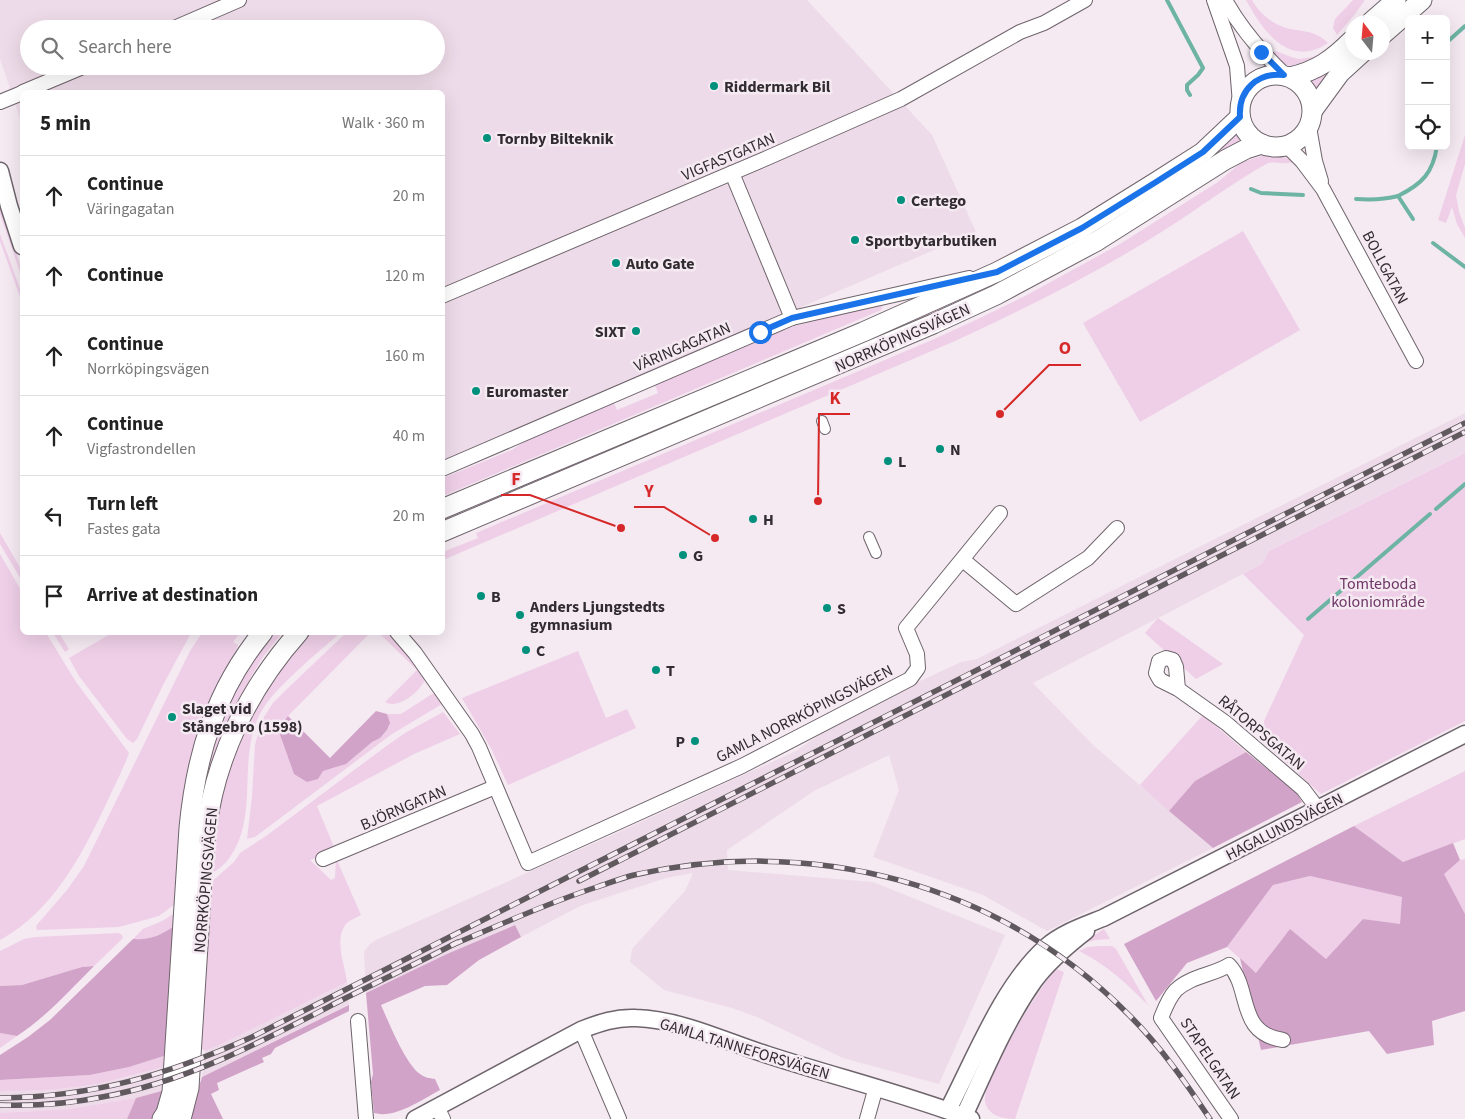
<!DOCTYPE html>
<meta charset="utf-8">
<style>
body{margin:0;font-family:"Source Sans 3",sans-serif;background:#f6f6f6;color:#222}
.controls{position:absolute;right:15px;top:15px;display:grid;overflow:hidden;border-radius:8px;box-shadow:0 5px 20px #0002}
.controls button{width:45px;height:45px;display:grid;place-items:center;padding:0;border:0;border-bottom:1px solid #e0e0e0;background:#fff;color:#222;font:25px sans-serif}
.compass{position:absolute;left:1345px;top:15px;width:45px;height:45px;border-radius:50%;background:#fff;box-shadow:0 5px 20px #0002;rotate:344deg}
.stop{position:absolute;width:15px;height:15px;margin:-11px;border:4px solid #1a73e8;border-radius:50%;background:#fff}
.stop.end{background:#1a73e8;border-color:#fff;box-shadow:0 1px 5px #0008}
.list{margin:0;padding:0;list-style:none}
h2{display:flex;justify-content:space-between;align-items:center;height:65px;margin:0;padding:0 20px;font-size:21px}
h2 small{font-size:16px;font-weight:400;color:#767676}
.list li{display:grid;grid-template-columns:32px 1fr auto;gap:15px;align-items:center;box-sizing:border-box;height:80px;padding:0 20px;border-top:1px solid #e0e0e0}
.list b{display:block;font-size:19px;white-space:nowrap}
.list p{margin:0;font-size:16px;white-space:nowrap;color:#767676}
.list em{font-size:16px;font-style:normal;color:#767676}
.icon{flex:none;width:28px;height:28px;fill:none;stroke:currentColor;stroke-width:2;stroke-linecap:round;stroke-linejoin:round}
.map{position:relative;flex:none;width:1465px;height:1119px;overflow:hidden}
.search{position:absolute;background:#fff;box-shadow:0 5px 20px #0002;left:20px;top:20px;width:425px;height:55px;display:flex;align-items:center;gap:12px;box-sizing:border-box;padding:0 18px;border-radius:28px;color:#767676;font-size:19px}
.panel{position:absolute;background:#fff;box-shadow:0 5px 20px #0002;left:20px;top:90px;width:425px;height:545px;border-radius:8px}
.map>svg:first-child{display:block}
.built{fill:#eedbe9;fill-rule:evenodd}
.green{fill:#eecfe7}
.forest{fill:#d2a3c8}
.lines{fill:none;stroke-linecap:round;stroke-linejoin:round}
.stream{stroke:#6eb4a4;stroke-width:4}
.pedestrian-casing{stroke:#6e646b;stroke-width:12}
.minor-casing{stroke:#6e646b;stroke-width:16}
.tertiary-casing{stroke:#6e646b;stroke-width:19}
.secondary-casing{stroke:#6e646b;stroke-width:21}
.pedestrian{stroke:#fff;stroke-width:10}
.minor{stroke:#fff;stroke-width:14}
.tertiary{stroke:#fff;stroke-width:16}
.secondary{stroke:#fff;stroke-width:19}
.rail-casing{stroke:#605a5f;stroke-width:5.5}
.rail{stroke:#f5e9f2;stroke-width:4;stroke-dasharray:11;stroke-linecap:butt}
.route{stroke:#1a73e8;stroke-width:6}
.poi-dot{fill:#00907c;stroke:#f5e9f2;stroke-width:2}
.labels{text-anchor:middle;stroke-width:5;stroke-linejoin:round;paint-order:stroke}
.poi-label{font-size:16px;font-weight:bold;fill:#312c30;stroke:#f5e9f2;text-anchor:start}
.street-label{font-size:16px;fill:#312c30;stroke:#f5e9f2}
.park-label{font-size:16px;fill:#6f3666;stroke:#f5e9f2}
.leader{fill:none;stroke:#d62828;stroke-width:2}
.callout-dot{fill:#d62828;stroke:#f5e9f2;stroke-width:2}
.callout-label{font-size:18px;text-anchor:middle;font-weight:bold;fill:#d62828;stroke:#f5e9f2;stroke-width:5;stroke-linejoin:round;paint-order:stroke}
</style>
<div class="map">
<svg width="1465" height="1119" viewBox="0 0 1465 1119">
<rect width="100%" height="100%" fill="#f5e9f2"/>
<g class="built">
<path d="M0,0h807l125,135 44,97 -533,229 -1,-369h-420v32l-22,-65zM29,29h407v37h-407z"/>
<path d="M1465,413v40l-196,98 -7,13 -229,119 60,62 120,103 -166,83 -64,-36 -110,-38 26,-67 -10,-35 -75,36 -87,59 1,20 145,12 132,53 -66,149 -96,-26 -86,-41 -25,-9 -68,-18 -34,-28 2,-13 53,-58 8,-18 -27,5 -86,28 -59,31 -7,-12 -148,68 -2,-41 6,-8 6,-4 234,-104 186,-85 32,-22 62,-34 71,-33 16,-3z"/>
<path d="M347,982l2,23 -147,72 3,-26 21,-9z"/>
<path d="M167,1066l-2,24 -29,8 -67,11 -69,4v-22l43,-1 36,-3 46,-9z"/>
</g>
<g class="green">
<path d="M1246,0h6c9,16 25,28 44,30 13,2 22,3 32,13 -39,26 -65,-12 -82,-43z"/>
<path d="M1353,0h12l-10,14 -18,21 -4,-7 2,-9z"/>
<path d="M1276,51l15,6 8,2 20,-3 1,3c-25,8 -29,13 -51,-5z"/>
<path d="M1333,67l-16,25 -7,-12z"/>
<path d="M1237,131l7,11 -137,85 -119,64 -545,234v-4l20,-8 26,-14 406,-172 300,-161 32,-24z"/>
<path d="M1465,135v29l-9,31 3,17 6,16v10l-8,-14 -5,-17 -6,16 -8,-3z"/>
<path d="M1262,156c12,-1 21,-2 31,6 -9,3 -16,-1 -25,1 -36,20 -70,46 -105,68 -66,42 -137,77 -208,110l-512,219v-8l35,-14 -2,-5 456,-193 46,-21 49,-24 93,-51 98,-62 24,-20z"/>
<path d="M0,205l22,65v8l-22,-64z"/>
<path d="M1243,231l57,99 -160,92 -57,-99z"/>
<path d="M0,234l22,60v8l-22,-61z"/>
<path d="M880,304l3,1 -2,5 -438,186v-18l69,-28 26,-17 75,-32 4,9 41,-17 -4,-10 134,-55z"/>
<path d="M1465,453v268l-144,73 -56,-50 -1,-23 40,-86 -61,-61 19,-10 7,-13z"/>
<path d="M0,533l22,38v10l-22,-37z"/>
<path d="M0,554l22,38v40l24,1 30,49 53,71c-6,17 -15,33 -22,49 -25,53 -54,109 -107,138z"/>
<path d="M1158,618l65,46 -27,15 -51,-46z"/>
<path d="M391,632l10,12 24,35c-4,12 -27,31 -40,23l32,-32 -38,-37z"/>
<path d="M53,633h6l10,16 -4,3z"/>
<path d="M112,633h79l-28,52 -26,54 -4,4 -6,-4 -48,-63 -10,-18z"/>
<path d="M202,633h38l-7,9 5,3 -4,9 -59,250 -16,12 -40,11 -82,3 -1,-4 31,-36 17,-24 106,-215z"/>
<path d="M272,633h10l-19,24 -11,18 -25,49 -11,30 -14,56 -4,-8 18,-72 28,-57z"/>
<path d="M308,633h32c-22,20 -68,56 -80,81 -24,46 1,105 -33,147 -5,6 -12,10 -18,15l1,-22 15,-83 37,-79z"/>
<path d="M346,633h24l-82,83 -7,9 -1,10 14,39c17,-2 35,-3 51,-10 8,-4 16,-14 24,-20 13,-10 24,-10 18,-30h14l31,-20h4l6,10 -50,30 -137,103 -8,2 5,-42 3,-52 7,-25 11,-17 15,-15z"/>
<path d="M578,651l28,67 21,-9 9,19 -128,57 -16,-35 -30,-52z"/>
<path d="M443,712l17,22 -46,20 -97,52 17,41v4l-24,9 21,20 4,-2 1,-20 25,57c-5,3 -11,5 -14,8 -14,15 -2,42 0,59l-121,60 -21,9 -6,-5 -25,-120c-14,10 -24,14 -41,13l10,-10 19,-8 13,-8 34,-29 25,-22 6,-9 26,-17 115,-86 24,-17z"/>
<path d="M1203,715l43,37 -51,29 -26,30 -29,-26z"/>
<path d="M1465,771v68l-62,23 -49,-36z"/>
<path d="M1465,859v55l-22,-40 17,-14z"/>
<path d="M1310,876l93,21 -3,28 -37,-6 -37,40 -70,14 -29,-26 46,-62z"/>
<path d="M1104,929l6,10 -15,1 -14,4z"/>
<path d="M118,933l4,2 1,3 -29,28 -12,1 -60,18 -22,1v-35l24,-12 11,-2z"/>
<path d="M1100,946h12l4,3 32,56c-21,-21 -42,-41 -69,-54l9,-4z"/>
<path d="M1056,969l8,3 -49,147c-13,0 -28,-4 -30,-18 -3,-23 54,-113 71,-132z"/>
<path d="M0,1033l17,3 -17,12z"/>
<path d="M167,1055v11c-30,8 -60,17 -90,21 -26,3 -51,4 -77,4v-11l90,-5 39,-8z"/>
<path d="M136,1098l-9,21h-127v-6l69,-4z"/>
</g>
<g class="forest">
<path d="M376,711l11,3 3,9 -3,7 -7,8 -8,4 -26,22 -23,7 -5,8 -11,3 -13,-8 -14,-39 1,-10 7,-9 42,42z"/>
<path d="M1246,752l50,40 6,10 -89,46 -44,-37 26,-30z"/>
<path d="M1354,826l49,36 50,-19 7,17 -16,14 21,40v97l-33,10 2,24 -47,9 -18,-23 -108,19 -21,-92 16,15 34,-44 36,30 37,-40 37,5 2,-27 -92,-21 -37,9 -46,62 -40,16 -31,38 -32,-57z"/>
<path d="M515,925l6,12 -42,23 -32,25 -22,1 -44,19c7,16 25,60 39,69 5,4 9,4 15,5l5,11c-19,10 -45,29 -66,23l-3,-31 2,-8 -7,-81 81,-39z"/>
<path d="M174,926l-7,129 -38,12 -39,8 -90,5v-25l28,-18 22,-17 83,-81c17,1 27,-3 41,-13z"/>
<path d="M94,966c-25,25 -48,51 -77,70l-17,-3v-47l22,-1 60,-18z"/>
<path d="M349,1005v6l-74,37 -4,6 -9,4 2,4 -47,21 2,7 -8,4 12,25h-34l13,-42z"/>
<path d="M165,1090l-12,29h-26l9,-21z"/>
</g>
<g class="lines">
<g class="stream">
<path d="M1167,0l36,68 -5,7 -11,10v5l3,5"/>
<path d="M1446,43l19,-17"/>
<path d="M1251,189l10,4 42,2"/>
<path d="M1398,196c24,-12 35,-23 39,-50"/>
<path d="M1356,199c15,1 27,1 42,-3l15,23"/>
<path d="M1433,243l32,24"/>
<path d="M1436,509l29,-25"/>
<path d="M1308,619l122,-105"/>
</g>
<defs>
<g id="pedestrian">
<path d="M822,421l3,8"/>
<path d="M869,537l7,16"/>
</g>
<g id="minor">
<path d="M1214,0l23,66 3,38"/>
<path d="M1225,0c16,29 36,52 60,75"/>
<path d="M172,29l67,-29"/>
<path d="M23,92l62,-26"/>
<path d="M0,102l22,-9"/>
<path d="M1309,127l6,34 6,20"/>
<path d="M1287,146l15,15 21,28 93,172"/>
<path d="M732,173l60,145"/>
<path d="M442,296l325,-138 134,-59 119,-67 24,-9 41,-23"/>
<path d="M442,469l350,-151 177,-40"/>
<path d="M963,560l53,44 72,-46 29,-30"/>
<path d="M397,632l18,21 57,81 7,13 49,116 214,-97 168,-87 8,-11 -1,-14 -11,-26 94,-115"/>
<path d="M1178,689l-18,-9 -4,-7 3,-12 7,-3 7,2 3,7 2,22 48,34 77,66 15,20"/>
<path d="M323,859l172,-72"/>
<path d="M358,1021l8,98"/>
<path d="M581,1030l38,89"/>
<path d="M437,1107l6,12"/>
<path d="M867,1119l9,-32"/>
<path d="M1231,1119l-70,-101c4,-10 8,-21 15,-28 15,-14 37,-15 53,-25 23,24 7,68 54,75"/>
</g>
<g id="tertiary">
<path d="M0,171l9,35 13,40"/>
<path d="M948,1110c26,-50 55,-125 98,-163 16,-14 37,-21 57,-29l362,-184"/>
<path d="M964,1116c21,-45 41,-94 70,-135 14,-19 34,-36 52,-50"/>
<path d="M415,1119l166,-89c18,-7 35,-13 55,-12 43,1 91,24 132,37 68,22 137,39 203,64"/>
</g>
<g id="secondary">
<path d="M1371,22l25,-22"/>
<path d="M1382,35l40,-35"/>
<circle cx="1276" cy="111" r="36"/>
<path d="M1290,77c27,-6 43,-18 62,-37"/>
<path d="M1313,110l27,-37 23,-21"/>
<path d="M442,509l421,-177 134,-60 85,-44 74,-46 47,-30 37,-35"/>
<path d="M442,532l491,-208 63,-29 101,-54 128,-81 21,-11 16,-5"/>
<path d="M162,1119l4,-6 6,-21 17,-264c7,-73 26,-137 74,-196"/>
<path d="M181,1119l8,-31c3,-53 7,-106 10,-158 2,-33 3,-66 7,-98 9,-75 43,-144 93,-200"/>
</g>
</defs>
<use href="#pedestrian" class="pedestrian-casing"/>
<use href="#minor" class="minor-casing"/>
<use href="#tertiary" class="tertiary-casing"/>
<use href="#secondary" class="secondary-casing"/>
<use href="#pedestrian" class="pedestrian"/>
<use href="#minor" class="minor"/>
<use href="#tertiary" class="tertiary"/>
<use href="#secondary" class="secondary"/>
<defs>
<g id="rail">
<path d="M579,881l886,-449"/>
<path d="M452,945c48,-20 95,-42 145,-58 12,-4 25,-9 37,-12 181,-40 365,8 496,141 31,31 56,67 80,103"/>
<path d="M0,1098c93,-1 167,-23 252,-61l1213,-614"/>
<path d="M0,1105c34,1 68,-1 102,-8 84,-15 159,-55 234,-94 41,-21 82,-40 122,-61"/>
</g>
</defs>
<use href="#rail" class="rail-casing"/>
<use href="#rail" class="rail"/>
</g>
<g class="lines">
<path class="route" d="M760,332l32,-14 205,-46 85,-44 74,-46 47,-30 37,-35c-2,-27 18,-45 44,-42l-23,-23"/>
</g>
<g class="poi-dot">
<circle cx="714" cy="86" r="5"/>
<circle cx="487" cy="138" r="5"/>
<circle cx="901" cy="200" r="5"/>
<circle cx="855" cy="240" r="5"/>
<circle cx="616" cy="263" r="5"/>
<circle cx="636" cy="331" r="5"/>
<circle cx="476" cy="391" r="5"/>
<circle cx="940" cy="449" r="5"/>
<circle cx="888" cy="461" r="5"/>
<circle cx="753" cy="519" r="5"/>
<circle cx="683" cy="555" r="5"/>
<circle cx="481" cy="596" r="5"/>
<circle cx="827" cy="608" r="5"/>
<circle cx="520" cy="615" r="5"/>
<circle cx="526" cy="650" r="5"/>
<circle cx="656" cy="670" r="5"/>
<circle cx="172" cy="717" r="5"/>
<circle cx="695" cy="741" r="5"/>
</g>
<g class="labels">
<g class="poi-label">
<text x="724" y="92">Riddermark Bil</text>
<text x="497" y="144">Tornby Bilteknik</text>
<text x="911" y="206">Certego</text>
<text x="865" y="246">Sportbytarbutiken</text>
<text x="626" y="269">Auto Gate</text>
<text x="626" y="337" text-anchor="end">SIXT</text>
<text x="486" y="397">Euromaster</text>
<text x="950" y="455">N</text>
<text x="898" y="467">L</text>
<text x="763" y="525">H</text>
<text x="693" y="561">G</text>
<text x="491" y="602">B</text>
<text x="530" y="612">Anders Ljungstedts<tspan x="530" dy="18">gymnasium</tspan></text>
<text x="837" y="614">S</text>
<text x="536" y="656">C</text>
<text x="666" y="676">T</text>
<text x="182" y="714">Slaget vid<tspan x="182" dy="18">Stångebro (1598)</tspan></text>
<text x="685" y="747" text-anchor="end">P</text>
</g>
<g class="street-label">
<text transform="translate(728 156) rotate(-23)" y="6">VIGFASTGATAN</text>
<text transform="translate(1386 267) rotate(62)" y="6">BOLLGATAN</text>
<text transform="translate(902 337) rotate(-24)" y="6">NORRKÖPINGSVÄGEN</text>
<text transform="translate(682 346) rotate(-23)" y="6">VÄRINGAGATAN</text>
<text transform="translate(804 713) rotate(-27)" y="6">GAMLA NORRKÖPINGSVÄGEN</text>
<text transform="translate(1262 732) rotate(40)" y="6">RÅTORPSGATAN</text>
<text transform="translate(403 807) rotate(-23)" y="6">BJÖRNGATAN</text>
<text transform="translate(1284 826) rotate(-27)" y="6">HAGALUNDSVÄGEN</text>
<text transform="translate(205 880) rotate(-85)" y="6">NORRKÖPINGSVÄGEN</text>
<text transform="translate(745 1048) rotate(17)" y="6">GAMLA TANNEFORSVÄGEN</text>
<text transform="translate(1211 1058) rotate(56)" y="6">STAPELGATAN</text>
</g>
<g class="park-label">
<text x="1378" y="589">Tomteboda<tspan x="1378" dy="18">koloniområde</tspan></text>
</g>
</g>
<path class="leader" d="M1000 414L1049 365H1081M818 501L819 414H850M621 528L530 495H501M715 538L664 507H634"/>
<g class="callout-dot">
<circle cx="1000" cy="414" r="5"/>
<circle cx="818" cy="501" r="5"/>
<circle cx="621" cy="528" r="5"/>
<circle cx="715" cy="538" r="5"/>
</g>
<g class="callout-label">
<text x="1065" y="354">O</text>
<text x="835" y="404">K</text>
<text x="516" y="485">F</text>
<text x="649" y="497">Y</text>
</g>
</svg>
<div class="controls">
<button>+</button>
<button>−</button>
<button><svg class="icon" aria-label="locate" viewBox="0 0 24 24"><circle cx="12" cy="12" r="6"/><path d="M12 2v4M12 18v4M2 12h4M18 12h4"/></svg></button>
</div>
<svg class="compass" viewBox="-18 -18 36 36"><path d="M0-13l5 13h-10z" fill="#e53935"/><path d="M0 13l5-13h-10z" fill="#767676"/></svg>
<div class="stop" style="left:760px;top:332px"></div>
<div class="stop end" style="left:1261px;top:52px"></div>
<div class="search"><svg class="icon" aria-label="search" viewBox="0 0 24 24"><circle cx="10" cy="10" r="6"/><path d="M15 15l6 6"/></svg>Search here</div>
<section class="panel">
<h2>5 min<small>Walk · 360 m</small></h2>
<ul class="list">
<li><svg class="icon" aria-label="ahead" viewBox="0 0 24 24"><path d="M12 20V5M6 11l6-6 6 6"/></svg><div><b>Continue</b><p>Väringagatan</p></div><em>20 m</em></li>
<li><svg class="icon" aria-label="ahead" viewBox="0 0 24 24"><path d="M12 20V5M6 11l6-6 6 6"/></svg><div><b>Continue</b></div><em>120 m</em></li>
<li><svg class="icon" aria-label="ahead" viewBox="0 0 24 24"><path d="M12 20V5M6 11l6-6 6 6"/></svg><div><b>Continue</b><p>Norrköpingsvägen</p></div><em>160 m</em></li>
<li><svg class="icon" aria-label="ahead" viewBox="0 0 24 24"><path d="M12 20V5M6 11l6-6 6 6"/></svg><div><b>Continue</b><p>Vigfastrondellen</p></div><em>40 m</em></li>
<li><svg class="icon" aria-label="left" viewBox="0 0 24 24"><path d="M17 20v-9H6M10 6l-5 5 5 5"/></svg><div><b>Turn left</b><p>Fastes gata</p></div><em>20 m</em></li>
<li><svg class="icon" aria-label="arrive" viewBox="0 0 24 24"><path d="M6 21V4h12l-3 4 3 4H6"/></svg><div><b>Arrive at destination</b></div></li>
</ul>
</section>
</div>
